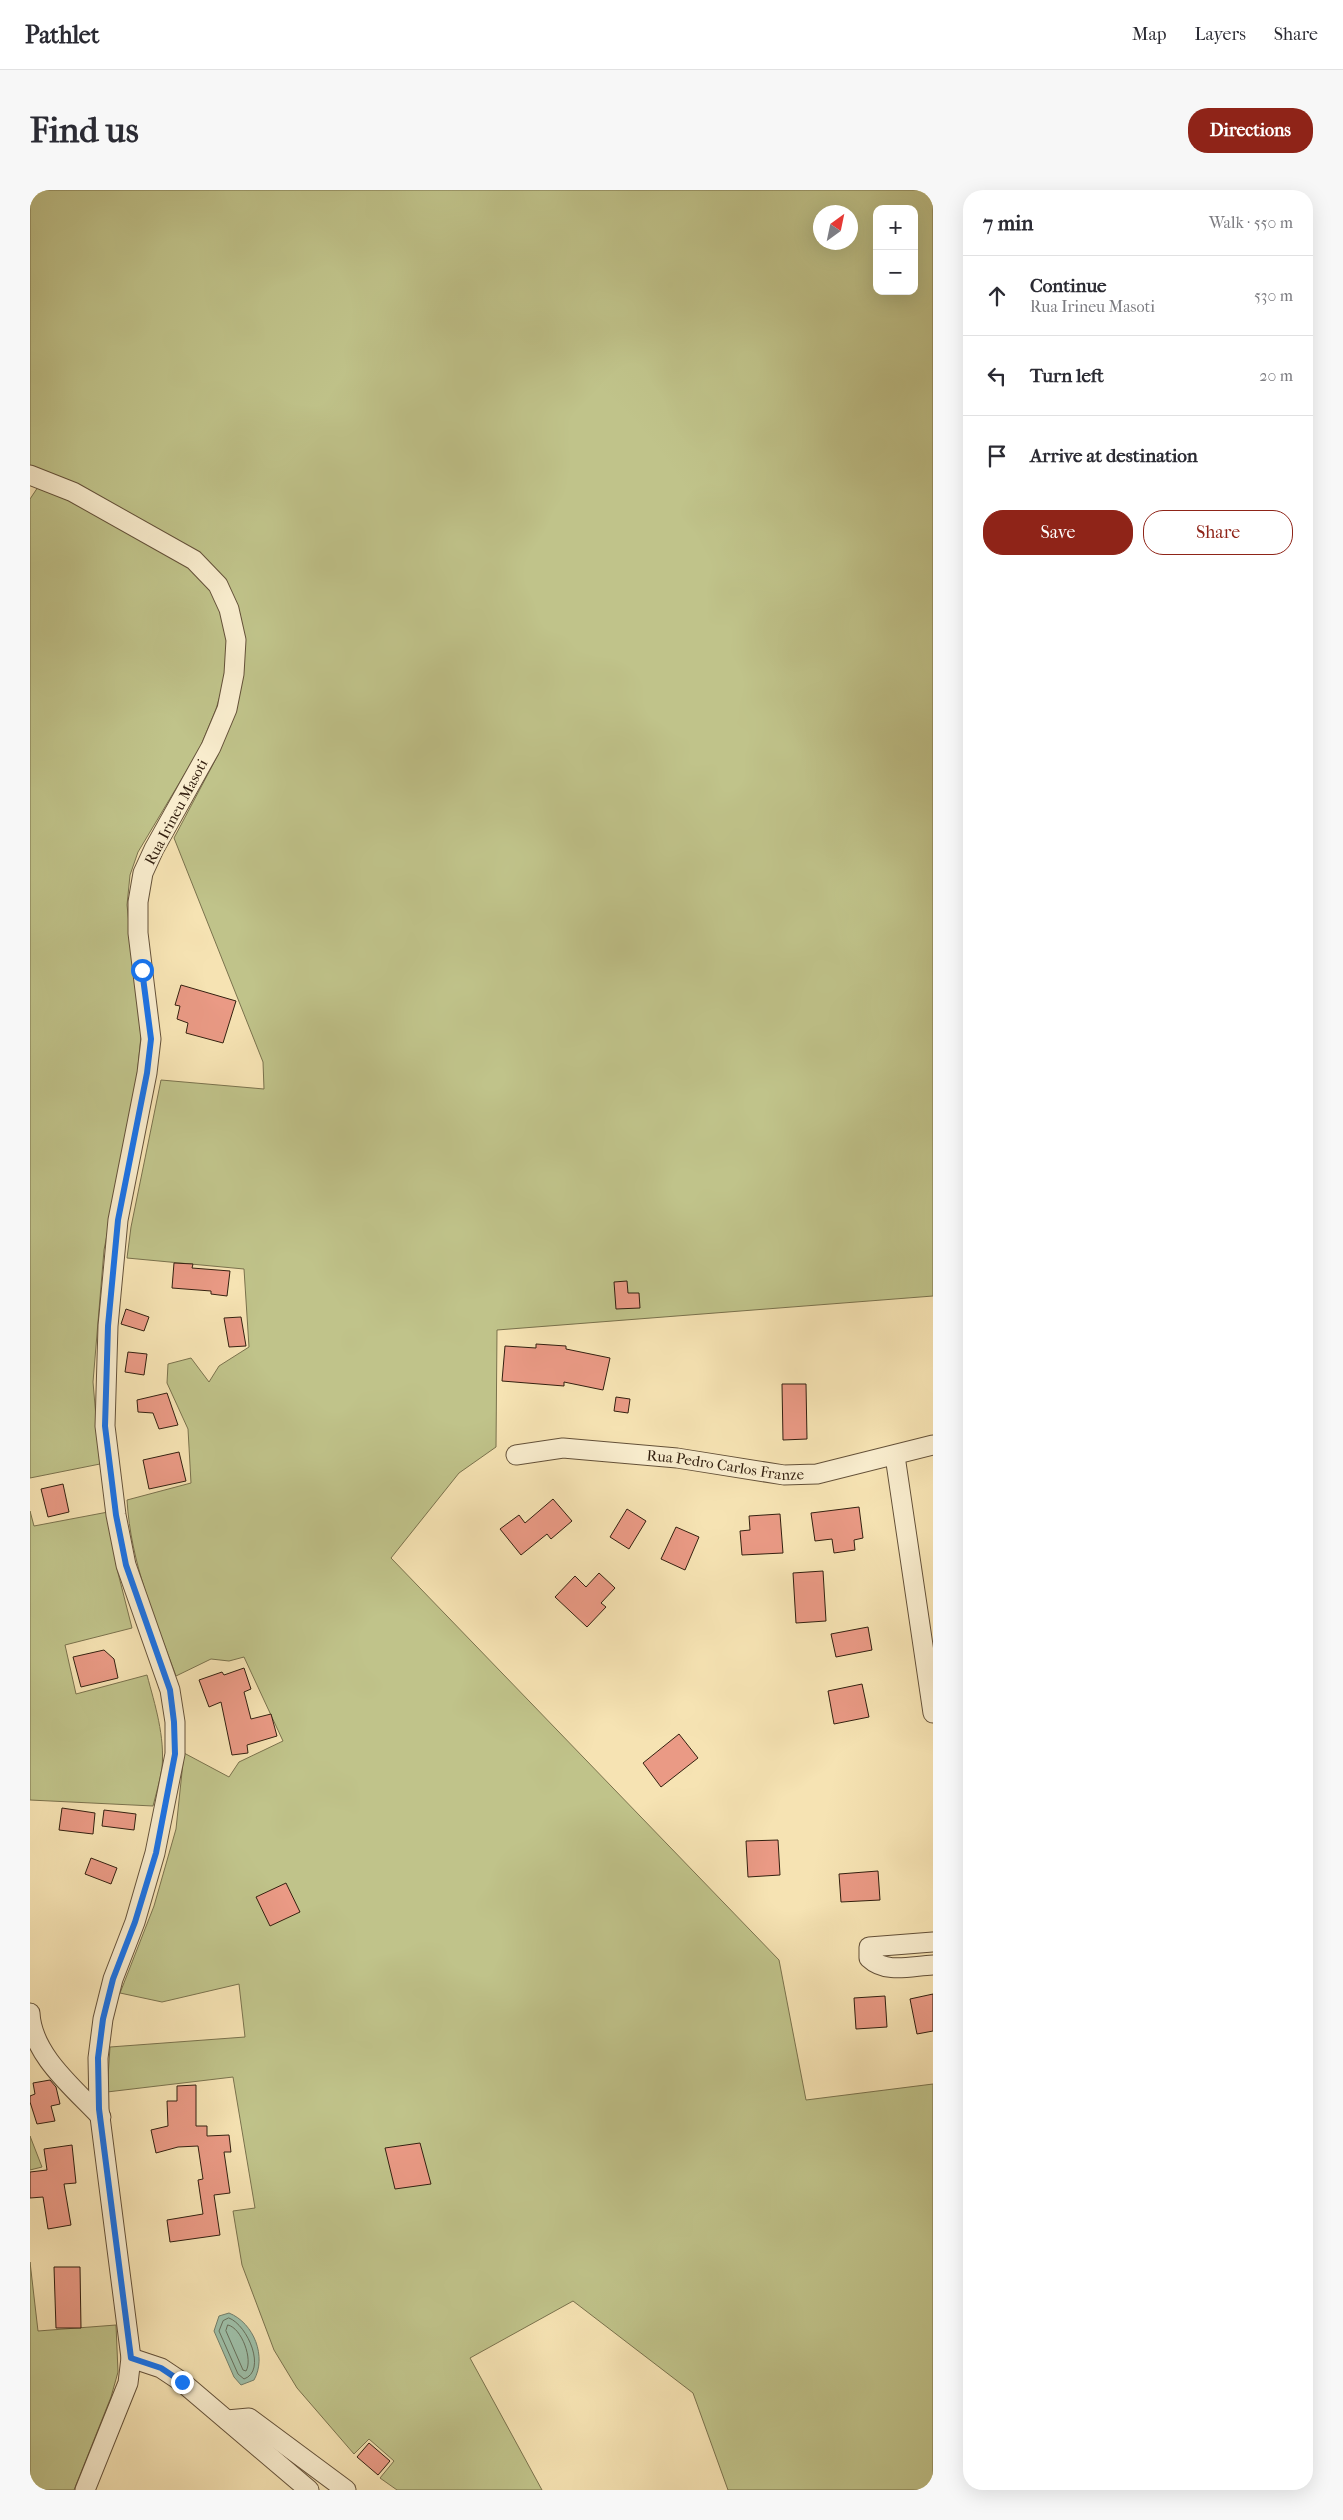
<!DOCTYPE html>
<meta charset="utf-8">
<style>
body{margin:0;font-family:"IM FELL French Canon",serif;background:#f7f7f7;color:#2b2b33}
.controls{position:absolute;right:15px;top:15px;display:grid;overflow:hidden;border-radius:10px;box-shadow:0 5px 20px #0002}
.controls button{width:45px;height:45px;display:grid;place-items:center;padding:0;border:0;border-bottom:1px solid #e1e1e2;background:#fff;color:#2b2b33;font:25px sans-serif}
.compass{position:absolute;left:783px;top:15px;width:45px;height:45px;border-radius:50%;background:#fff;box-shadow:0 5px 20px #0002;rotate:33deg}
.stop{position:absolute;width:15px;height:15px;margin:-11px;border:4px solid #1a73e8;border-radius:50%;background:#fff}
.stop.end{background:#1a73e8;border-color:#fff;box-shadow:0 1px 5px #0008}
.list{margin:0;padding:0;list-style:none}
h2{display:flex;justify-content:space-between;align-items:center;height:65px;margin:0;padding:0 20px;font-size:21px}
h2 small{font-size:16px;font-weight:400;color:#7c7c81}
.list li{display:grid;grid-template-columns:32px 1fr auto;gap:15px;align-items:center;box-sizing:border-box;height:80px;padding:0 20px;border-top:1px solid #e1e1e2}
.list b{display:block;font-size:19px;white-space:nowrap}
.list p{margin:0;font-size:16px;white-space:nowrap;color:#7c7c81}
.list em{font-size:16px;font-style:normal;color:#7c7c81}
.actions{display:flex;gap:10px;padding:15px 20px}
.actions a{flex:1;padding:11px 0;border:1px solid #8f2418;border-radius:20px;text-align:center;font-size:18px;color:#8f2418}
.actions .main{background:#8f2418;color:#fff}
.icon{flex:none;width:28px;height:28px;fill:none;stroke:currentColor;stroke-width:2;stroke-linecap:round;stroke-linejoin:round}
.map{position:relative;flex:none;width:903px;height:2300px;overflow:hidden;border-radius:20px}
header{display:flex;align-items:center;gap:30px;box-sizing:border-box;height:70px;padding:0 25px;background:#fff;border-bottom:1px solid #e1e1e2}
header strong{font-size:24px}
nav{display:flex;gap:28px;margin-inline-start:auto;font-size:18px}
.intro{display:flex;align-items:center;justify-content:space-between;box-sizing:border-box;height:120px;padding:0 30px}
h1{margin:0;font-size:35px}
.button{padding:12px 22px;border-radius:20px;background:#8f2418;color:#fff;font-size:18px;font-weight:700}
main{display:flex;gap:30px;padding:0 30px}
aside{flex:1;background:#fff;border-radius:20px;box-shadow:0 5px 20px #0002}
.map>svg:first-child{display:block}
.green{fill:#c0c38a;stroke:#7a724d;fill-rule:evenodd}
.water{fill:#9ebfa8;stroke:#737f6b}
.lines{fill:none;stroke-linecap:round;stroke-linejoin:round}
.shore{stroke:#68705c;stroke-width:1}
.building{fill:#ea9a85;stroke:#332010}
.street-casing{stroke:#645139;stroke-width:21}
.street{stroke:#f9edce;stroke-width:19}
.route{stroke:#1a73e8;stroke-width:6}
.labels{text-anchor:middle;stroke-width:5;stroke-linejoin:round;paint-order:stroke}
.street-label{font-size:15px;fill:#332010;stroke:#f9edce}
</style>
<header>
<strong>Pathlet</strong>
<nav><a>Map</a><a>Layers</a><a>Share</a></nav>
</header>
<div class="intro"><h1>Find us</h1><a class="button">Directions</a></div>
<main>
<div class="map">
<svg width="903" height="2300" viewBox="0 0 903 2300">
<rect width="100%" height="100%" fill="#f6e3b3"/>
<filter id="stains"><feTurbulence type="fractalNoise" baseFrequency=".004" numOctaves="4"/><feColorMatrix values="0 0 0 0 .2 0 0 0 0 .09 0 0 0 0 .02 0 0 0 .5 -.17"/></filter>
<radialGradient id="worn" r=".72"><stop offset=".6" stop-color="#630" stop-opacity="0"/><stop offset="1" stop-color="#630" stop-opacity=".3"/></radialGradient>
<g class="green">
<path d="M0,0h903v1106l-436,34 -1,117 -37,26 -68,85 388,402 27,140 127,-16v406h-205l-35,-97 -120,-92 -103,57 72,132h-145l-17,-12 14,-17 -25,-22 -15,15 -57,-66 -23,-38 -32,-85 -9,-54 22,-3 -22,-131 -126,15 3,-45 135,-10 -6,-53 -77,18 -42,-9 34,-87 22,-77 8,-76 45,24 10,-15 44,-21 -39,-84 -15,4 -18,-2 -35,17c-22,-60 -45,-112 -49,-176l64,-17 -3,-54 -21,-46 1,-19 23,-6 18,24 10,-16 30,-19 -5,-78 -117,-11 4,-31 30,-147 103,9 -1,-27 -89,-224 44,-83 10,-29 17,-85 -5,-27 -11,-24 -199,-121zM847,19h37v82h-37zM791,22h30v30h-30z"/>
<path d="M10,294l149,81 23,23 11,25 4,27 -1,36 -10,33 -17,41 -61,102 -8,23 -3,30 14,131 -5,51 -32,163 -11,132 7,82 -70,14v-979z"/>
<path d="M0,1321l4,15 74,-14 9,57 15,59 -67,17 11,49 71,-19c8,30 18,61 15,93 -2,13 -6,26 -9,38l-123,-6z"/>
<path d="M0,1946l12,31 -12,3z"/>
<path d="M0,2072l8,69 78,-6 2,47 -7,25 -37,93h-44z"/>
</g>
<path class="water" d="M199,2123c25,10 38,44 25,67l-13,5 -7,-8 -20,-46 5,-15z"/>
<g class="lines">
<g class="shore">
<path d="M199,2128c19,7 38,53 15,61l-6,-5 -19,-43 4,-10z"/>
<path d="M198,2135c14,3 25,35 18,46l-3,-1 -17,-39z"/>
</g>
</g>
<g class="building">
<path d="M151,795l55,16 -13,42 -37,-10 2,-10 -11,-4 3,-13 -5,-1z"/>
<path d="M144,1073l19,1 -1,4 38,3 -3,25 -16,-2v-3l-39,-3z"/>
<path d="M597,1091l1,12h11l1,15 -24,1 -2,-27z"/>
<path d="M96,1119l23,8 -5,14 -23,-7z"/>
<path d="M211,1127l5,29 -17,1 -5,-29z"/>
<path d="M506,1154l30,2v3l44,9 -7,32 -39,-8v4l-62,-5 3,-35 31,2z"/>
<path d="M98,1162l19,2 -3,21 -19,-3z"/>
<path d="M752,1194h24l1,55 -24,1z"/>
<path d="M137,1203l11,32 -19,4 -6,-16 -15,-1 -1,-12z"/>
<path d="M586,1207l14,2 -2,14 -14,-2z"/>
<path d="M149,1262l7,29 -37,8 -6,-29z"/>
<path d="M33,1294l6,28 -21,5 -7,-28z"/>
<path d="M523,1309l19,22 -21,18 -4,-5 -26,21 -21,-26 19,-14 6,8z"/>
<path d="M829,1317l4,31 -9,2 1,10 -21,3 -2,-14 -17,2 -4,-28z"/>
<path d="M597,1319l19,12 -17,28 -19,-12z"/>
<path d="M750,1324l3,39 -41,2 -2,-24 10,-1 -1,-14z"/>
<path d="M646,1337l23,10 -14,33 -24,-11z"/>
<path d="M793,1381l3,50 -30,2 -3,-50z"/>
<path d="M569,1383l16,15 -14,15 5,4 -19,20 -32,-30 20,-21 11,11z"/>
<path d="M838,1437l4,23 -36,7 -5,-23z"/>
<path d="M74,1460l10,9 4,19 -37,9 -8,-30z"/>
<path d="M214,1478l7,21 -7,3 7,27 20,-5 6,22 -30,9 1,8 -16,2 -11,-53 -12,5 -10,-27 23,-8 2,3z"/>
<path d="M832,1494l7,33 -35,7 -6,-33z"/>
<path d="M649,1544l19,24 -37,29 -18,-24z"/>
<path d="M32,1618l33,5 -2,21 -34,-4z"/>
<path d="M74,1620l32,4 -2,16 -32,-4z"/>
<path d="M748,1650l2,35 -32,2 -2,-36z"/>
<path d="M61,1668l26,10 -6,16 -26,-10z"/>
<path d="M848,1681l2,29 -39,2 -2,-28z"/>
<path d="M256,1693l14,29 -30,14 -14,-29z"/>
<path d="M903,1804v37l-16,3 -7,-35z"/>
<path d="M855,1806l2,31 -31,2 -2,-31z"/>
<path d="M20,1890l6,7 4,17 -9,2 4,15 -18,3 -7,-22v-6l5,-2 -2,-11z"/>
<path d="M166,1895v41h11v10l22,-1 2,17h-7l6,41 -16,2 6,40 -50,7 -3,-22 36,-6 -5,-34 5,-1 -5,-33 -20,1 -22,6 -5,-23 17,-4 -1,-25h10v-15z"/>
<path d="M390,1953l11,41 -36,5 -10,-41z"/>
<path d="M42,1955l4,38 -12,1 7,41 -23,4 -5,-32 -13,1v-26l17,-2 -3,-21z"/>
<path d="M24,2077h26l1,61h-25z"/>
<path d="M339,2253l21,18 -12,14 -21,-18z"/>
</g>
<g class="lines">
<defs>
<g id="street">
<path d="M0,285l43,17 121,68 24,25 11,24 7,31 -2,34 -7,35 -16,38 -57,102 -11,24 -5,29v31l13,106 -4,34 -29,147 -10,106 -3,100 11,89 10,50 44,125 5,32v32l-20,99 -20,69 -22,57 -10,40 -5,39 1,51 32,249 -3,25 -43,107"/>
<path id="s1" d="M486,1265l47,-7 114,10 107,17 33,-1 116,-29"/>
<path d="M865,1266l38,257"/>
<path d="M903,1752l-64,5v11c17,16 42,8 64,7"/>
<path d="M0,1823c2,42 44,75 71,104"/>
<path d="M101,2168l30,10 21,14 127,108"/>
<path d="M197,2230l22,-2 97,72"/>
</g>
</defs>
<use href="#street" class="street-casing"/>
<use href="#street" class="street"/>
</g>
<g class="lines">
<path class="route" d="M112,780l9,69 -4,34 -29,147 -10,106 -3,100 11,89 10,50 44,125 4,32 1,32 -19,99 -21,69 -22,57 -10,40 -5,39 1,51 32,249 30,10 21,14"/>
</g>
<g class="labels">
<g class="street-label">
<text transform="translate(146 622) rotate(-62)" y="5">Rua Irineu Masoti</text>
<text dy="5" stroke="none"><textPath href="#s1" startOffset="211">Rua Pedro Carlos Franze</textPath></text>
</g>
</g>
<rect width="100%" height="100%" filter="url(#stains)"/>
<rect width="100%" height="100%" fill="url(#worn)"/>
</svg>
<div class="controls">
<button>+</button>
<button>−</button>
</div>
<svg class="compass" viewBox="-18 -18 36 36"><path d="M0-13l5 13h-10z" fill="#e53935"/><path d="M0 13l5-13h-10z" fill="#7c7c81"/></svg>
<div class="stop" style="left:112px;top:780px"></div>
<div class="stop end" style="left:152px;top:2192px"></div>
</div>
<aside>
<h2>7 min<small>Walk · 550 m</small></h2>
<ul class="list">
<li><svg class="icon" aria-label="ahead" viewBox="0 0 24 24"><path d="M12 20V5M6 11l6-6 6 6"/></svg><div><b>Continue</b><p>Rua Irineu Masoti</p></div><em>530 m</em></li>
<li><svg class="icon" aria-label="left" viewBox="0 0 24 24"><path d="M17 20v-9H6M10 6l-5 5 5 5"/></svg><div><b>Turn left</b></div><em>20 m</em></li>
<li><svg class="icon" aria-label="arrive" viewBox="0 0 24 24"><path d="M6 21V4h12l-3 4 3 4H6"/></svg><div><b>Arrive at destination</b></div></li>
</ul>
<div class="actions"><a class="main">Save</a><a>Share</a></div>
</aside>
</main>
